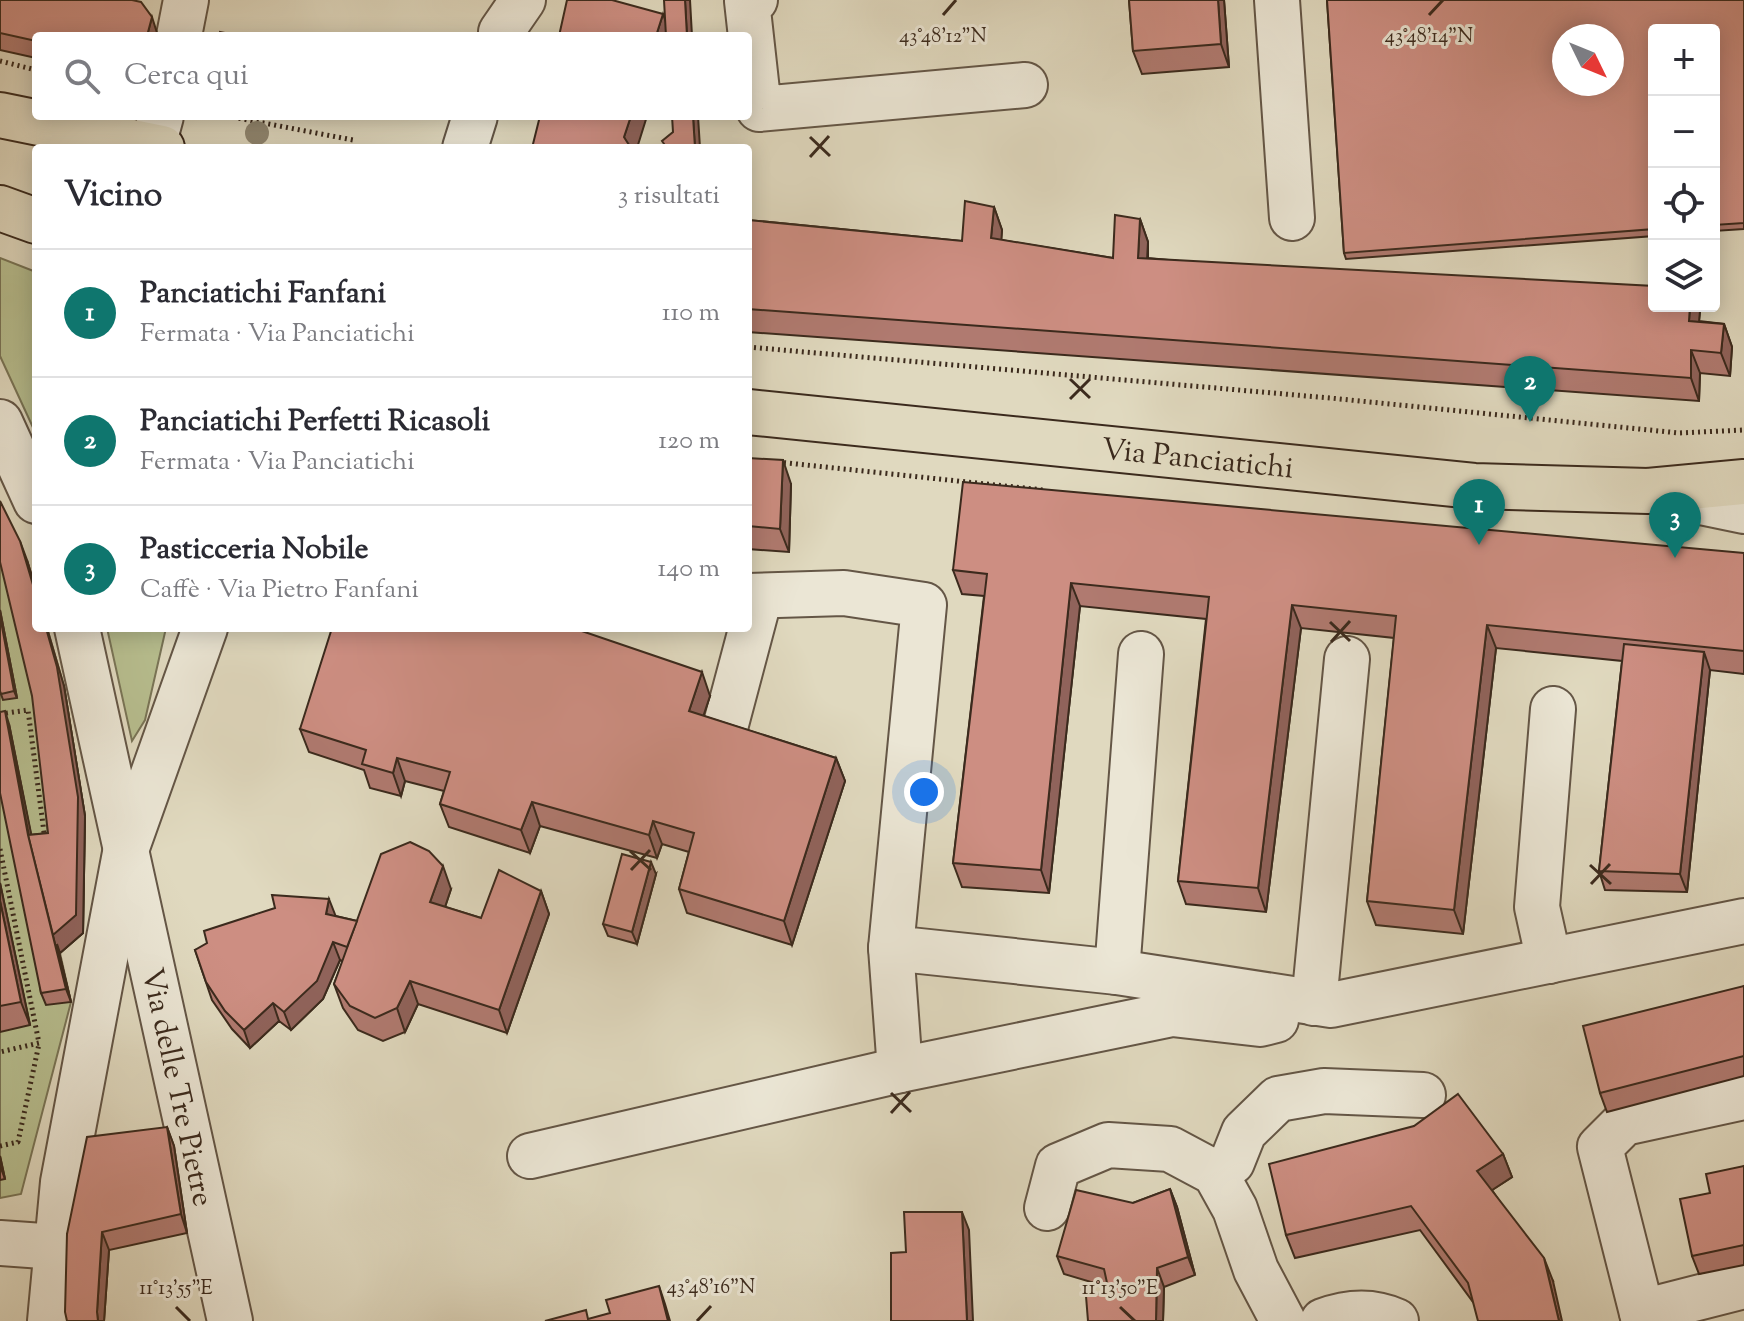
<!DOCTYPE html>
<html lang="it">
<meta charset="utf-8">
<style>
body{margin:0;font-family:"Sorts Mill Goudy",serif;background:#f7f7f7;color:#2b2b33}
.controls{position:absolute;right:24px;top:24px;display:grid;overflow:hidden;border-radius:8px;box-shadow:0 4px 20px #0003}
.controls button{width:72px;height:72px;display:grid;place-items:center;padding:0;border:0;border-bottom:2px solid #e1e1e2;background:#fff;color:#2b2b33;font:40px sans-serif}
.compass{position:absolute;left:1552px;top:24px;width:72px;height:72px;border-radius:50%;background:#fff;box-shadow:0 4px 20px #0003;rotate:133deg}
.you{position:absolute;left:924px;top:792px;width:28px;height:28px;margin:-20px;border:6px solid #fff;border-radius:50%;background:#1a73e8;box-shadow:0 0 0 12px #1a73e833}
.badge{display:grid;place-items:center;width:52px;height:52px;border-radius:50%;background:#0f766e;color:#fff;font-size:26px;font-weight:700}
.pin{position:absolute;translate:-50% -66px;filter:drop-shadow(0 2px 4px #0008)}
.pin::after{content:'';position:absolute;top:42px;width:28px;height:24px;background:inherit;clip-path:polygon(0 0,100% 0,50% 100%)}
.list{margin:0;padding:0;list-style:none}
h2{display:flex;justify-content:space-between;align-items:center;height:104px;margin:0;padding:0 32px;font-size:34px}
h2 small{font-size:26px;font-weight:400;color:#7c7c81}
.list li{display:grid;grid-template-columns:52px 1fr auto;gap:24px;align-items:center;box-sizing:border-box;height:128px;padding:0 32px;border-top:2px solid #e1e1e2}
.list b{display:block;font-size:30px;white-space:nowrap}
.list p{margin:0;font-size:26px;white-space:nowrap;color:#7c7c81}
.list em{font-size:26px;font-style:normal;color:#7c7c81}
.icon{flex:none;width:44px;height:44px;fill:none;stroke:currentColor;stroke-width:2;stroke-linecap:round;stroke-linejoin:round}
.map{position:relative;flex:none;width:1744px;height:1321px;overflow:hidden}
.search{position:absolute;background:#fff;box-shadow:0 4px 20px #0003;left:32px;top:32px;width:720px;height:88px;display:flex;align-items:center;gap:20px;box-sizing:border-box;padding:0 28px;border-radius:8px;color:#7c7c81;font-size:30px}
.panel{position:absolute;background:#fff;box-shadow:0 4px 20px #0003;left:32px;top:144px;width:720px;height:488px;border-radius:8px}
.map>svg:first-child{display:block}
.green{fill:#b7be8f;stroke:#797456;stroke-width:2}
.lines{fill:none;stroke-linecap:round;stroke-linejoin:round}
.minor-casing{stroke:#645646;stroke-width:48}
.major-casing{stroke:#3b2a1d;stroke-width:48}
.path{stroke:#3b2a1d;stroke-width:5;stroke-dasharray:2 4;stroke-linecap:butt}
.minor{stroke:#ebe6d5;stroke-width:44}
.major{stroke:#e0d9bf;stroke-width:44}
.tree{fill:#938973}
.wall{fill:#b07a70;stroke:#3b2a1d;stroke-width:2;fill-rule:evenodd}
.shaded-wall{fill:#90635b;stroke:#3b2a1d;stroke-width:2}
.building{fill:#cd8e82;stroke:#3b2a1d;stroke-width:2;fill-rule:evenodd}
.ticks{fill:none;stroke:#3b2a1d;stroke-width:3}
.labels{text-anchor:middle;stroke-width:6;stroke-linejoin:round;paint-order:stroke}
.street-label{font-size:30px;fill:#3b2a1d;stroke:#ebe6d5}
.ticks-label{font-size:20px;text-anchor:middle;fill:#3b2a1d;stroke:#ebe6d5;stroke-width:6;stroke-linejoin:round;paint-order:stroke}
</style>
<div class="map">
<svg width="1744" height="1321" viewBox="0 0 1744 1321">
<rect width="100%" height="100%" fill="#e0d9bf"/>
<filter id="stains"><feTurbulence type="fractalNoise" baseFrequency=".0025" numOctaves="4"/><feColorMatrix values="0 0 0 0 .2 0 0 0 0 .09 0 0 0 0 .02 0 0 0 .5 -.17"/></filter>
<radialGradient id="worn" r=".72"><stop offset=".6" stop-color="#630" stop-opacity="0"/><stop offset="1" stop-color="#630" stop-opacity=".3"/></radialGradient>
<g class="green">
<path d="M0,258l36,14v162l-36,-78z"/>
<path d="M0,506l36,122h11l17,58 21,130 -2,117 -23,20 11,49 -50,192 -21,4z"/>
<path d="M107,628h59l-21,92 -13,21z"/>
</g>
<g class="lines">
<defs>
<g id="minor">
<path d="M755,0l-8,1 12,108 266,-24"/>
<path d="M1277,0l15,218"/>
<path d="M501,32l22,-32"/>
<path d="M179,36l7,-36"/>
<path d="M153,146l8,-30"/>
<path d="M465,148l10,-32"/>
<path d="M0,422l36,79"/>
<path d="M1662,494l82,17"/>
<path d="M748,596l96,-3 80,12 -33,343 226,24 214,33 413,-84"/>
<path id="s1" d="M77,628l153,693"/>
<path d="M726,724l34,-128"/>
<path d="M891,948l9,122 272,-56 88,10 16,-4"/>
<path d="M1549,961l-12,-54 16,-198"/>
<path d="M1117,972l24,-318"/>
<path d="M1314,1003l33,-344"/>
<path d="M530,1156l370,-86"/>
<path d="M1215,1173l17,-11 12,-30 34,-33 46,-8 99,4"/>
<path d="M1047,1208l11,-42 50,-21 62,4 45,24 20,36 21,61 27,51"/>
<path d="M0,1243l57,4"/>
<path d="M1642,1312l102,-26"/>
<path d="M50,1321l13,-139 62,-329 80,-225"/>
<path d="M1323,1321c24,-9 49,-11 73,0"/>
<path d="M1644,1321l-44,-174 24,-24 120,-26"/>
</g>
<g id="major">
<path d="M0,115l162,33"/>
<path d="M0,208l36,13"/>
<path id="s2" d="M748,412l726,74 174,5 96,-9"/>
</g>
</defs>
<use href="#minor" class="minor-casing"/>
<use href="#major" class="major-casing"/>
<g class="path">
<path d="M0,61l36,9"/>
<path d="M227,116l126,24"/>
<path d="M748,347l582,51 349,35 65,-3"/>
<path d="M778,462l265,28"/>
<path d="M0,714l28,-4 17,130"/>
<path d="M0,849l39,194 -39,9"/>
<path d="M0,1146l18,-4 21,-98"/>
</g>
<use href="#minor" class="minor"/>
<use href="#major" class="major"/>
</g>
<circle class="tree" cx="257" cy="133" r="12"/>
<g class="wall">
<path d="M0,0l36,36v22l-36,-8z"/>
<path d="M1129,0h95l5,67 -87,7 -9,-23z"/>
<path d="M1327,0h417v229l-30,2v-201h-60v206l-308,23 -2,-6zM1564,36h48v48h-48z"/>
<path d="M994,207l8,23 -1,10 112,18 27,-39 8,23v16l552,53 -1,10 25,3 8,23 -2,29 -30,-3 -1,28 -951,-69v-112l214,21z"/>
<path d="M748,458l43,26 -2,68 -41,-3z"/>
<path d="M1744,553v121l-34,-4 -23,222 -82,-2 -6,-19 23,-210 -126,-13 -33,286 -87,-9 -9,-24 27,-263 -93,-10 -35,284 -80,-8 -8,-23 28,-262 -126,-13 -31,287 -87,-6 -9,-24 31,-267 -22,-2 -9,-24z"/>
<path d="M27,560l9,30v38l28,58 21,130 -2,117 -23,20 -3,-9 14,58 -25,3 -5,-12 -32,-269 22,111 17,-2z"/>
<path d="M0,610l17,88 -14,2 -3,-9z"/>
<path d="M710,696l-7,20 133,42 9,23 -53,164 -105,-32 -8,-24 10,-37 -27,-8 -5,14 -117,-32 -10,27 -81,-26 -9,-23 4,-13 -39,-10 -4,15 -31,-8 -6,-18 -55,-18 -9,-23z"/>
<path d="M656,874l-19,70 -29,-8 -5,-12z"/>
<path d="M0,883l30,142 -30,7z"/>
<path d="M451,889l-6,18 36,11 60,-27 8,23 -42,119 -89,-29 -13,28 -22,9 -25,-11 -15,-22 -9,-24 9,-23 -3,-1 -17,39 -32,31 -12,-9 -29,27 -18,-19 -20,-29 -17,-50 141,-34 21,5z"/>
<path d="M1744,986v90l-137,36 -7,-19z"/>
<path d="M167,1127l7,19 13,87 -78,17 -5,71h-37v-87z"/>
<path d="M1503,1154l9,23 -20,13 61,91 -80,21 -53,-72 -125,28 -9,-23z"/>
<path d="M0,1156l5,23 -5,1z"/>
<path d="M1744,1166v99l-45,9 -7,-18 18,-63z"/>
<path d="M1170,1189l7,18 18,68 -31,12 -1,34h-75l21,-29 -1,-5 -44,-13 -7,-18 76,-53z"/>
</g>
<g class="shaded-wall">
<path d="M685,0h5l2,36h-5z"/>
<path d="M1218,0h6l5,67 -8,-23z"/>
<path d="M663,14l8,22h-15z"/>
<path d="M152,17l6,19h-11z"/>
<path d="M631,116h16l-10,32h-9l-4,-11z"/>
<path d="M693,116h5l2,32h-5z"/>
<path d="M994,207l8,23 -2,32 -9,-24z"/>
<path d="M1140,219l8,23 -2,39 -8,-23z"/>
<path d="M1690,306h8l2,5 -3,33 -8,-23z"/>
<path d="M1724,324l8,23 -2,29 -9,-23z"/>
<path d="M1691,350l9,23 -1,28 -8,-23z"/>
<path d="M783,460l8,24 -2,68 -9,-23z"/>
<path d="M20,541l7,19 9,30v5z"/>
<path d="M1071,583l9,23 -31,287 -8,-23z"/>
<path d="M1292,605l9,23 -35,284 -8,-24z"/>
<path d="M0,610l17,88 -3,-7 -14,-75z"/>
<path d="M1487,625l9,23 -33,286 -9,-24z"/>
<path d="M46,628h1l17,58 21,130 -2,117 -23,20 -3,-9 14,58 -5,-13 -36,-148 -25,-130 4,13 26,129 41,62z"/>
<path d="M1704,652l6,18 -23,222 -7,-18z"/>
<path d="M702,672l8,24 -13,39 -8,-24z"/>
<path d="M397,758l8,23 -4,15 -8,-23z"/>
<path d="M836,758l9,23 -53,164 -8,-24z"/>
<path d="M532,802l8,24 -10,27 -9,-23z"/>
<path d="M653,821l9,23 -5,14 -8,-23z"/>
<path d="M651,862l5,12 -19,70 -5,-12z"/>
<path d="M443,866l8,23 -12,36 -9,-23z"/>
<path d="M0,883l30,142 -9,-23 -21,-101z"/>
<path d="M541,891l8,23 -42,119 -8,-23z"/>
<path d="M329,899l7,18 -10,-3z"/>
<path d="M333,942l7,18 -17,39 -32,31 -7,-18z"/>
<path d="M410,981l8,23 -13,28 -8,-24z"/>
<path d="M273,1003l6,18 -29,27 -6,-18z"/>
<path d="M167,1127l7,19 13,87 -6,-19z"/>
<path d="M1503,1154l9,23 -26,17 -9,-23z"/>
<path d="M0,1156l5,23 -5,-13z"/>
<path d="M1170,1189l7,18 18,68 -7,-18z"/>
<path d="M962,1212l7,18 4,91h-6z"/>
<path d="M102,1232l7,18 -5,71h-6l-1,-9z"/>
<path d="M1544,1258l9,23 9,40h-3z"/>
<path d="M1157,1268l7,19 -1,34h-7z"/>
<path d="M659,1286l6,18 5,17h-2z"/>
</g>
<g class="building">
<path d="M0,0h132l9,2 11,15 -5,19h-111v5l-36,-8z"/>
<path d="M567,0h45l51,14 -7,22h-97z"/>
<path d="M664,0h21l2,36h-21z"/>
<path d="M1129,0h89l3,44 -88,7z"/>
<path d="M1327,0h417v223l-30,2v-195h-60v199l-310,24zM1564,36h48v48h-48z"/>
<path d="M220,32l20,4h-21z"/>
<path d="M540,116h91l-7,21 7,11h-99z"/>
<path d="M672,116h21l2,32h-28l-5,-7 11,-9z"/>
<path d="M965,201l29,6 -3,31 122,20 2,-43 25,4 -2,39 516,28v20h36l-1,15 35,3 -3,29 -30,-3v28l-943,-69v-89l214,21z"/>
<path d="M748,458l35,2 -3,69 -32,-3z"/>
<path d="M963,482l781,71v98l-257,-26 -33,285 -87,-9 29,-285 -104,-11 -34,283 -80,-7 31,-284 -138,-14 -30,287 -88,-7 34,-289 -34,-4z"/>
<path d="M0,501l20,40 16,54v33h10l11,39 21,130 -2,118 -23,20 -25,-100 20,-2 -16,-137 -32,-134z"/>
<path d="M0,616l14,75 -13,3 -1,-3z"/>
<path d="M332,628h241l129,44 -13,39 147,47 -52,163 -105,-32 15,-56 -41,-12 -4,14 -117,-33 -11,28 -81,-26 10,-32 -53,-14 -4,15 -31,-9 4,-14 -66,-21z"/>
<path d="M1624,644l80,8 -24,222 -81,-3z"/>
<path d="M5,711l23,124 38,154 -25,4 -41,-200v-81z"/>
<path d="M410,842l19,9 14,15 -13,36 51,16 18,-48 42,21 -42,119 -89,-29 -13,27 -22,10 -25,-12 -16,-22 47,-130z"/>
<path d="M622,854l29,8 -19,70 -29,-8z"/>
<path d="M272,895l57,4 -3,15 31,7 -10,26 -14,-5 -16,39 -33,31 -11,-9 -29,27 -19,-19 -19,-29 -11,-32 12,-7 -3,-12 71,-23z"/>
<path d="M0,901l21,101 -21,4z"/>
<path d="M1744,986v70l-144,37 -17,-67z"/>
<path d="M1458,1094l45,60 -26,17 67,87 15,63h-81l-10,-38 -57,-77 -125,29 -17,-71 145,-38z"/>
<path d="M167,1127l14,87 -79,18 -5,80 1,9h-31l-2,-9 2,-78 20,-97z"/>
<path d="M1744,1166v79l-52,11 -12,-57 30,-6 -4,-19z"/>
<path d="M1170,1189l18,68 -31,11 -1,53h-68l-2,-25 23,-4 -5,-23 -47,-13 19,-66 57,13z"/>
<path d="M904,1212h58l5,109h-76v-68l15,-1z"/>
<path d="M659,1286l9,35h-123l41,-11 2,9 22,-6 -4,-13z"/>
</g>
<path class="ticks" d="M943,15l13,-15M1429,15l14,-15M810,137l20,19M810,157l19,-21M1070,379l20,19M1070,399l20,-20M1330,622l20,19M1331,642l19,-21M630,851l21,19M1590,865l21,19M631,870l19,-20M1591,884l19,-20M891,1093l20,19M891,1113l19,-21M176,1307l14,14M1120,1307l15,14M697,1321l14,-15"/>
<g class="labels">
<g class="street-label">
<text dy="10" stroke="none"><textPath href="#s2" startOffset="452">Via Panciatichi</textPath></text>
<text dy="10" stroke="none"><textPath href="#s1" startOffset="470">Via delle Tre Pietre</textPath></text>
</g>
</g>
<g class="ticks-label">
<text x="943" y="42">43°48'12"N</text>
<text x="1429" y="42">43°48'14"N</text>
<text x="711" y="1293">43°48'16"N</text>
<text x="176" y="1294">11°13'55"E</text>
<text x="1120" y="1294">11°13'50"E</text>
</g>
<rect width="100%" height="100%" filter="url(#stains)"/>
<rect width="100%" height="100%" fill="url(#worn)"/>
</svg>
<div class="controls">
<button>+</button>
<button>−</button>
<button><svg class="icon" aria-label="locate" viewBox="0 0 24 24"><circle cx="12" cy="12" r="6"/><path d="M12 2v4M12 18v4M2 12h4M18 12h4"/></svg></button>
<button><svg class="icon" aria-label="layers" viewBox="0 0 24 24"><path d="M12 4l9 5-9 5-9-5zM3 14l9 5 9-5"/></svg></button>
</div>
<svg class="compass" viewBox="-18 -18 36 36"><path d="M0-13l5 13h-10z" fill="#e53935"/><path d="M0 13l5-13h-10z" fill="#7c7c81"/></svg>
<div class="you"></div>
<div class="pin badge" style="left:1479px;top:545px">1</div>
<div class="pin badge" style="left:1530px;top:422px">2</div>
<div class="pin badge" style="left:1675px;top:558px">3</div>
<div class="search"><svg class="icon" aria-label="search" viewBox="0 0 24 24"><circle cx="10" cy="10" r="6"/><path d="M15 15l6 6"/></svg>Cerca qui</div>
<section class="panel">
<h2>Vicino<small>3 risultati</small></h2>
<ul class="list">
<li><span class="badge">1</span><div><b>Panciatichi Fanfani</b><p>Fermata · Via Panciatichi</p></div><em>110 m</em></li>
<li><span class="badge">2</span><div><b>Panciatichi Perfetti Ricasoli</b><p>Fermata · Via Panciatichi</p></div><em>120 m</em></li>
<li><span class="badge">3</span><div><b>Pasticceria Nobile</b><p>Caffè · Via Pietro Fanfani</p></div><em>140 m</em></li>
</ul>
</section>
</div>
